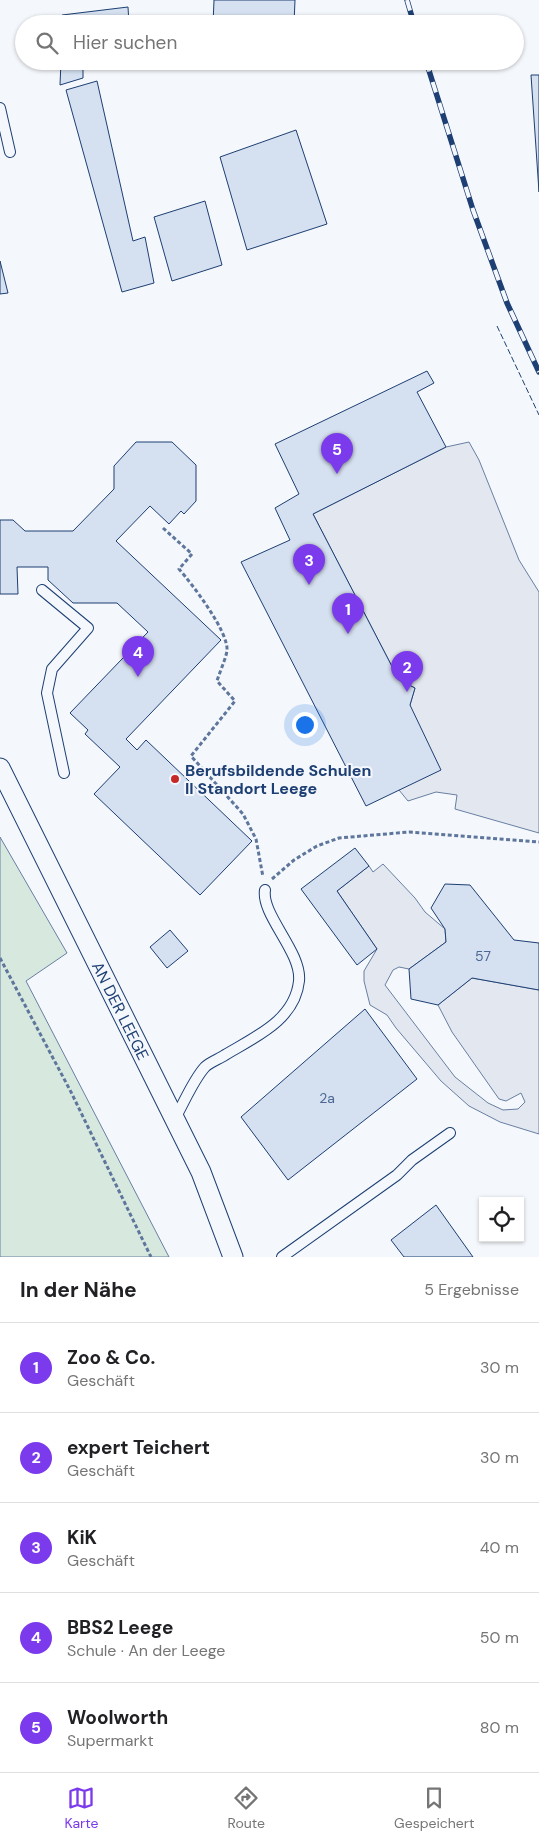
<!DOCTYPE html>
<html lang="de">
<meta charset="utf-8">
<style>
body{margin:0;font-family:"DM Sans",sans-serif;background:#f6f6f6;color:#202124}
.controls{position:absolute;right:15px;bottom:15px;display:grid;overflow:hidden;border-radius:0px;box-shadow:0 1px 4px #0004}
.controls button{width:45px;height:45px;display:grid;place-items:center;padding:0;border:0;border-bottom:1px solid #e0e0e0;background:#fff;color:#202124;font:25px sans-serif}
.you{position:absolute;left:304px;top:724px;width:18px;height:18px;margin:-12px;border:4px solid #fff;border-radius:50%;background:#1a73e8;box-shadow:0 0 0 8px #1a73e833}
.badge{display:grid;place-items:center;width:32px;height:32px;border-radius:50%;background:#7c3aed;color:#fff;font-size:16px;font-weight:700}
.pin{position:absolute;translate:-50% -41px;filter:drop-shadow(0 1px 2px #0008)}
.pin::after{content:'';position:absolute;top:26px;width:18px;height:15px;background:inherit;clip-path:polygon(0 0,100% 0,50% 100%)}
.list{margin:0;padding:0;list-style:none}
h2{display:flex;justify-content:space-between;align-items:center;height:65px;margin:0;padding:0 20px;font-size:21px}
h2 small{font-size:16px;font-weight:400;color:#757577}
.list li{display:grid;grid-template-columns:32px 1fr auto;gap:15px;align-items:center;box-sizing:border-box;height:90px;padding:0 20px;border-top:1px solid #e0e0e0}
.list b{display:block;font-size:19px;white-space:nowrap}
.list p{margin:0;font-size:16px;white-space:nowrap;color:#757577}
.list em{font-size:16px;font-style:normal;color:#757577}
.icon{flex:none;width:28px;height:28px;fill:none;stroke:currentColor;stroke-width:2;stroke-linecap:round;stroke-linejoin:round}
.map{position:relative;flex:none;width:539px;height:1257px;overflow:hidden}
.search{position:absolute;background:#fff;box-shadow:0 1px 4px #0004;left:15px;right:15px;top:15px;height:55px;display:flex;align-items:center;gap:12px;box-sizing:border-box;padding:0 18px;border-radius:28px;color:#757577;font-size:19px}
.sheet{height:515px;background:#fff}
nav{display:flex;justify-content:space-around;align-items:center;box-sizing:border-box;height:70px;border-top:1px solid #e0e0e0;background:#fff;font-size:14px;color:#757577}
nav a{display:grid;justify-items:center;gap:2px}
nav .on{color:#7c3aed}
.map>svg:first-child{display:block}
.green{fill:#d7e8df;stroke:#687fa3}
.parking{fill:#e3e8f0;stroke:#687fa3}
.building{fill:#d5e0f0;stroke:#1d3f73}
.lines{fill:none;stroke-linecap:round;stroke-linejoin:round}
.lane-casing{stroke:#1d3f73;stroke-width:12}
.street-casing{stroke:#1d3f73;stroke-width:21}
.path{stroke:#5e769c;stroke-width:3;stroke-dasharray:4 2.5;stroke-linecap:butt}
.lane{stroke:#f4f7fb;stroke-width:10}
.street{stroke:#f4f7fb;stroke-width:19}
.rail-casing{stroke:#1d3f73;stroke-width:5.5}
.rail{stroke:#f4f7fb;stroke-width:4;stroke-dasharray:11;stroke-linecap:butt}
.fence{stroke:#1d3f73;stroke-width:1;stroke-dasharray:6 2.5;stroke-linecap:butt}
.poi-dot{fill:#c62828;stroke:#f4f7fb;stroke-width:2}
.labels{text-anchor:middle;stroke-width:4;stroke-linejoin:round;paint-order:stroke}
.number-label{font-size:14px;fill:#4b6792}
.poi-label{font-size:16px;font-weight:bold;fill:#1d3f73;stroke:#f4f7fb;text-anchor:start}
.street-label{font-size:16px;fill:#1d3f73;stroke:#f4f7fb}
</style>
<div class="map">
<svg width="539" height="1257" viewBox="0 0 539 1257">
<rect width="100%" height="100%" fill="#f4f7fb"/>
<path class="green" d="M0,837l67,116 -41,28 143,276h-169z"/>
<g class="parking">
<path d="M469,442l10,18 40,100 20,32v241l-84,-24 2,-14 -21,-3 -28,9 -9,-11 11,-85 5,-17 -16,-8 -86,-166 133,-67z"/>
<path d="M383,864l32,34 10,14 20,17 1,13 -37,27 -10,-2 -6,3 -8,15 70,92 33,26 15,7 15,-1 7,-7 -4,-9 -15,8 -7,-2 -47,-67 -14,-27 34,-27 67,12v144l-39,-12 -31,-16 -28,-25 -45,-53 -9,-13 -17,-10 -6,-24v-10l13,-22 -40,-58 32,-25 4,6z"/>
</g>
<g class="building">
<path d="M214,0h81l-1,24h-81z"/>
<path d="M128,7l1,17h-67v-9z"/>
<path d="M61,61h22v17l-23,7z"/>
<path d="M212,61h81l-1,4z"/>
<path d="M531,75h8v117z"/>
<path d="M97,81l36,160 12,-4 9,46 -32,9 -56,-202z"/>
<path d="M296,130l31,94 -80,26 -27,-93z"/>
<path d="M205,201l17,64 -50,16 -18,-64z"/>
<path d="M0,261l8,32 -8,1z"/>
<path d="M427,371l7,12 -17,9 29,55 -133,67 86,166 16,8 -5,17 31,65 -75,36 -125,-244 49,-22 -15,-32 24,-14 -24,-50z"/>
<path d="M136,442h36l24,23v36l-12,13 -3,-3 -12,13 -19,-18 -34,35 105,99 -95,99 11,11 9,-10 106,101 -52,54 -106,-101 26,-27 -35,-33 3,-4 -18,-17 78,-81 -31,-29h-44l-25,-23v-13h-31l1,27h-18v-74h13l12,11h48l41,-42v-23z"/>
<path d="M355,848l14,18 -32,25 40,58 -20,16 -56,-76z"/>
<path d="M445,884l25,1 44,55 25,3v47l-67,-12 -34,27 -27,-6 -2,-30 37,-27 -1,-13 -14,-21z"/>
<path d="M170,930l18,21 -21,17 -17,-21z"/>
<path d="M365,1009l52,70 -129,101 -47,-63z"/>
<path d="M436,1205l37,52h-69l-13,-17z"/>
</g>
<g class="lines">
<defs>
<g id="lane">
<path d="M0,108l10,44"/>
<path d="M42,590l46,38 -36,41 -5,24 17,80"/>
<path d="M174,1120c9,-15 19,-40 31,-53 5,-5 14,-8 20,-12 30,-18 70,-35 74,-74 3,-29 -38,-66 -34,-91"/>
<path d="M282,1257l115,-82 15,-15 38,-27"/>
</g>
<g id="street">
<path id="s1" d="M0,768l201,404 32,85"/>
</g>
</defs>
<use href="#lane" class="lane-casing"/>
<use href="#street" class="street-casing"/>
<g class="path">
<path d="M163,528l29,26 -13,15c13,15 50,63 48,82 -2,10 -7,20 -10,30l18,20 -44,55 52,58 13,25 7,38"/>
<path d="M272,879l22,-19 23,-14 22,-8 70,-6 130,10"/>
<path d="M0,958l71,134 80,165"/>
</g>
<use href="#lane" class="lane"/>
<use href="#street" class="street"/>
<defs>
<g id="rail">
<path d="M407,0l7,24"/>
<path d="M426,61l47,149 34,93 32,69"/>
</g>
</defs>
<use href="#rail" class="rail-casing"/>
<use href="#rail" class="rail"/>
<path class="fence" d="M497,326l42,89"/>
</g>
<circle class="poi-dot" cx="175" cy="779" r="5"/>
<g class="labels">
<g class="number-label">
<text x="483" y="961">57</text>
<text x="327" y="1103">2a</text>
</g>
<g class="poi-label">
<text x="185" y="776">Berufsbildende Schulen<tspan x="185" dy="18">II Standort Leege</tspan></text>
</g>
<g class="street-label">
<text dy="6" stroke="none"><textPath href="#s1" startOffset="271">AN DER LEEGE</textPath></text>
</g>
</g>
</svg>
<div class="controls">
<button><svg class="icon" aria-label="locate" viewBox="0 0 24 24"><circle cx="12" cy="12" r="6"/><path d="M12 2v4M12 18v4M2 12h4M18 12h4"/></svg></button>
</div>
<div class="you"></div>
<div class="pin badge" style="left:348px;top:634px">1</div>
<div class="pin badge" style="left:407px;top:692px">2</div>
<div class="pin badge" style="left:309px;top:585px">3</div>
<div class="pin badge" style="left:138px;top:677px">4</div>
<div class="pin badge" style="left:337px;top:474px">5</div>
<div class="search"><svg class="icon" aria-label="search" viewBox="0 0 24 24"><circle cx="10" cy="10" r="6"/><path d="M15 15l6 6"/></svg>Hier suchen</div>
</div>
<section class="sheet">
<h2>In der Nähe<small>5 Ergebnisse</small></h2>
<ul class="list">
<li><span class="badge">1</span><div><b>Zoo &amp; Co.</b><p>Geschäft</p></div><em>30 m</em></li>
<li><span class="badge">2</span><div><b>expert Teichert</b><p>Geschäft</p></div><em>30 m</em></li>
<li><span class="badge">3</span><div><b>KiK</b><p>Geschäft</p></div><em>40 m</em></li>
<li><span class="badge">4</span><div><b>BBS2 Leege</b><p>Schule · An der Leege</p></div><em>50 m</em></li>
<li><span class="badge">5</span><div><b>Woolworth</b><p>Supermarkt</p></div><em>80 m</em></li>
</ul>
</section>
<nav>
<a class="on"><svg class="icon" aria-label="map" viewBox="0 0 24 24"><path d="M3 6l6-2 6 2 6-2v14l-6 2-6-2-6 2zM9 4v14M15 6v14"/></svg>Karte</a>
<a><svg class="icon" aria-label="directions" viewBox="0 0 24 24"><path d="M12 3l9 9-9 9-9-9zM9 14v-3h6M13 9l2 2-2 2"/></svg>Route</a>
<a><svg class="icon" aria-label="saved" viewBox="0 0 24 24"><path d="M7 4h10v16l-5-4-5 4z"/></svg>Gespeichert</a>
</nav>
